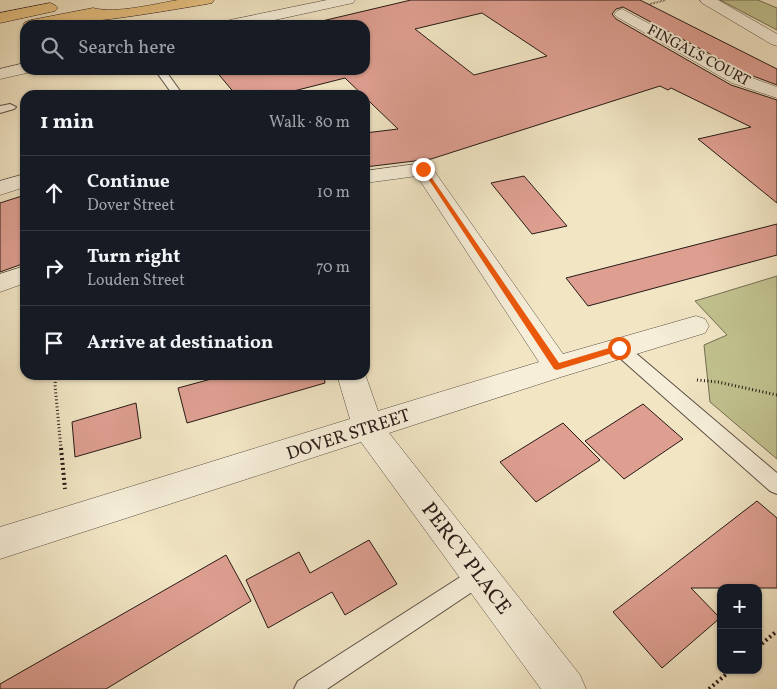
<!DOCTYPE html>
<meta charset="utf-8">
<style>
body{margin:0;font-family:Vollkorn,serif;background:#20242c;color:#f1f3f6}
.controls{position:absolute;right:15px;bottom:15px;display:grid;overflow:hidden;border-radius:10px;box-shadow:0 1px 4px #0004}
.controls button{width:45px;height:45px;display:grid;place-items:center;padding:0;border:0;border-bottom:1px solid #363941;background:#171b24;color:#f1f3f6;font:25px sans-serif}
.stop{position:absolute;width:15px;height:15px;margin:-11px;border:4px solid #ea580c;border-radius:50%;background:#fff}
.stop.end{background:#ea580c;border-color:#fff;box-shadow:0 1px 5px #0008}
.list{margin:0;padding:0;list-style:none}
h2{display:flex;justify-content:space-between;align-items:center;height:65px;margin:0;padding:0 20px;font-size:21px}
h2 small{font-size:16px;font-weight:400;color:#9ea1a6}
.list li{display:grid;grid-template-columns:32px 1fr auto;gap:15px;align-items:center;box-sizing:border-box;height:75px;padding:0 20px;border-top:1px solid #363941}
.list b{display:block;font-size:19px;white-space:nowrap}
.list p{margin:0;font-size:16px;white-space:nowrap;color:#9ea1a6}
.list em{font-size:16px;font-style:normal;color:#9ea1a6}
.icon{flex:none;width:28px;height:28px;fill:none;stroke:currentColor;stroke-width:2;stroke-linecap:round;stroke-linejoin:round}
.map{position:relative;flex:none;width:777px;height:689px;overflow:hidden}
.search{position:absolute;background:#171b24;box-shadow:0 1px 4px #0004;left:20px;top:20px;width:350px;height:55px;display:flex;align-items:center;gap:12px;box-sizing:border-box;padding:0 18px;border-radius:15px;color:#9ea1a6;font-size:19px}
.panel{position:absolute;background:#171b24;box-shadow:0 1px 4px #0004;left:20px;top:90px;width:350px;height:290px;border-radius:15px}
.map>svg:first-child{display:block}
.green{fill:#c1c28f;stroke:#746e52}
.building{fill:#de9f91;stroke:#271a16;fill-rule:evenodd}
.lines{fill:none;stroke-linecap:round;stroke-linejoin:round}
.service-casing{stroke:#5a4d42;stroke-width:2}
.minor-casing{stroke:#5a4d42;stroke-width:1}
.trunk-casing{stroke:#271a16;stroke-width:1}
.path-far2{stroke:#271a16;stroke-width:2;stroke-dasharray:0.5 1;stroke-linecap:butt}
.path-far1{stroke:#271a16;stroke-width:3;stroke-dasharray:1 2.5;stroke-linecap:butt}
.path{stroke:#271a16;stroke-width:4;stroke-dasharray:2 3;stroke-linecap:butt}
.service{fill:#f6eed9;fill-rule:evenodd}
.minor{fill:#f6eed9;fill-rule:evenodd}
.trunk{fill:#e8c282;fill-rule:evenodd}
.route{fill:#ea580c}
.labels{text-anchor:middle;stroke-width:4;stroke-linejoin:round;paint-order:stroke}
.far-street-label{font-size:15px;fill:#271a16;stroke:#f6eed9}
.street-label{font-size:18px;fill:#271a16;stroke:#f6eed9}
.near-street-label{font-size:21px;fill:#271a16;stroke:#f6eed9}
</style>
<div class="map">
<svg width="777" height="689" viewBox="0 0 777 689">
<rect width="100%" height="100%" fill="#f1e5c4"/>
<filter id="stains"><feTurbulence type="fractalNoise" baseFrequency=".004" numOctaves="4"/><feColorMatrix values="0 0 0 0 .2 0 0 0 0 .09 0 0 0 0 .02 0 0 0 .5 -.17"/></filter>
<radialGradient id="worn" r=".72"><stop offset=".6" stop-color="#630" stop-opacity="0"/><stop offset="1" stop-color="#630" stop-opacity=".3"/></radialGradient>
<g class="green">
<path d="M720,0h38l19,8v22z"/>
<path d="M777,276v183l-67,-57 -6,-57 23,-10 -32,-34z"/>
</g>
<g class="building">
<path d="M411,0h229l137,69v16l-32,-12 -122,-66 -7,2 -4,5 4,5 115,66 46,15v103l-79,-64 53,-12 -80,-39 -3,2 -8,-4 -229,73 -66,8v-34l33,-4 -53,-51 -67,17h-42l-21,-25h150v-45h-60zM482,13l65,43 -73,19 -59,-46z"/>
<path d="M524,176l43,50 -35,8 -41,-51z"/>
<path d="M25,195v68l-25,9v-69z"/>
<path d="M777,224v31l-189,51 -22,-28z"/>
<path d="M226,375h98l1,8 -138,40 -9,-35z"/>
<path d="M136,403l5,35 -66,19 -3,-35z"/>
<path d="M643,404l40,35 -59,40 -39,-38z"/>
<path d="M563,423l37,37 -64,42 -36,-40z"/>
<path d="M757,501l20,17v70h-86l29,30 -58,50 -49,-56z"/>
<path d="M369,540l28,44 -52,31 -13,-23 -64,36 -22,-48 53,-28 11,21z"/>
<path d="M226,555l25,46 -145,88h-106v-5z"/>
</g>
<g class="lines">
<defs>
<g id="service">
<path d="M155,70h10l18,25h-10z"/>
<path d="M10,104l6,3 -2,2 -14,4v-7z"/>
<path d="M619,342l6,2 152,129v21l-7,-3 -157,-139 -2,-4 2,-4z"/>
<path d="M479,565l8,3 3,7 -3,7 -160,107h-33l4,-8z"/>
</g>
<g id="minor">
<path d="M327,0h28l-2,3 -5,1 -96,21h-30l2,-3 6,-2z"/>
<path d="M700,0h18l59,34v12l-6,-2 -69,-41z"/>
<path d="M622,9l122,66 33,12v11l-45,-15 -115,-66 -3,-3 3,-3z"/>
<path d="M25,63v7h7l-1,2 -31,7v-10z"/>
<path d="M423,163l7,2 133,189 133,-38 9,3 4,7 -4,7 -144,44 -172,56 191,242 6,14h-45l-180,-247 -361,117v-32l350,-108 -13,-44 28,-1 13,37 161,-49 -122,-186 -52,7v-12z"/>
<path d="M25,174v13l-25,8v-14z"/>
<path d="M25,266v17l-25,9v-18z"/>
</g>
<g id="trunk">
<path d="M178,0h36l-2,3 -5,1c-60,10 -121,21 -182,21v3l-2,-3 2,-3 6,-2 62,-12c23,6 61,-4 85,-8z"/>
<path d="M50,3l5,2 3,3 -3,3 -55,12v-10z"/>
</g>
</defs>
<use href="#service" class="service-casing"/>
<use href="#minor" class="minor-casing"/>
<use href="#trunk" class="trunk-casing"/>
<path class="path-far2" d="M650,4l16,-4"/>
<g class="path-far1">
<path d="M56,375l-1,10 6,64"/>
<path d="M56,377l7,-2"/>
<path d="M697,380l21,2 59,13"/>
</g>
<g class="path">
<path d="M61,448l4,41"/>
<path d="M758,647l19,-16"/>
<path d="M709,689l22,-19"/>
</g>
<use href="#service" class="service"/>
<use href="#minor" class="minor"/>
<use href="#trunk" class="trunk"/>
</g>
<path class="route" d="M421,168h4l134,195 60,-18 4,3 -1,2 -65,20 -3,-1z"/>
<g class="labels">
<g class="far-street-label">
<text transform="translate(699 55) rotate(28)" y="5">FINGALS COURT</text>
</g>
<g class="street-label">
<text transform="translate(348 434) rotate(-18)" y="6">DOVER STREET</text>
</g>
<g class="near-street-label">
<text transform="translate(467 558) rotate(53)" y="7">PERCY PLACE</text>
</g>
</g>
<rect width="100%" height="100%" filter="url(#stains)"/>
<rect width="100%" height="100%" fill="url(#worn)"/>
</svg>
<div class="controls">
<button>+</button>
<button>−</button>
</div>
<div class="stop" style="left:619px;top:348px"></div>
<div class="stop end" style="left:423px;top:169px"></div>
<div class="search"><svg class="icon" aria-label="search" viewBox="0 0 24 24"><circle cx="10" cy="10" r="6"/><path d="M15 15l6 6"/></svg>Search here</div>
<section class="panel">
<h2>1 min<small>Walk · 80 m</small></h2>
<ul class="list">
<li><svg class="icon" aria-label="ahead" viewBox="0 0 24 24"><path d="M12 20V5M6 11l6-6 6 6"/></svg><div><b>Continue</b><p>Dover Street</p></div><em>10 m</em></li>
<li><svg class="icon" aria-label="right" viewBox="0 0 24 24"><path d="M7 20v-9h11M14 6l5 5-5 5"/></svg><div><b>Turn right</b><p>Louden Street</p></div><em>70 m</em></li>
<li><svg class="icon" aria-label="arrive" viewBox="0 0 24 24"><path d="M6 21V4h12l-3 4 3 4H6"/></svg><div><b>Arrive at destination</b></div></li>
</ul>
</section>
</div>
